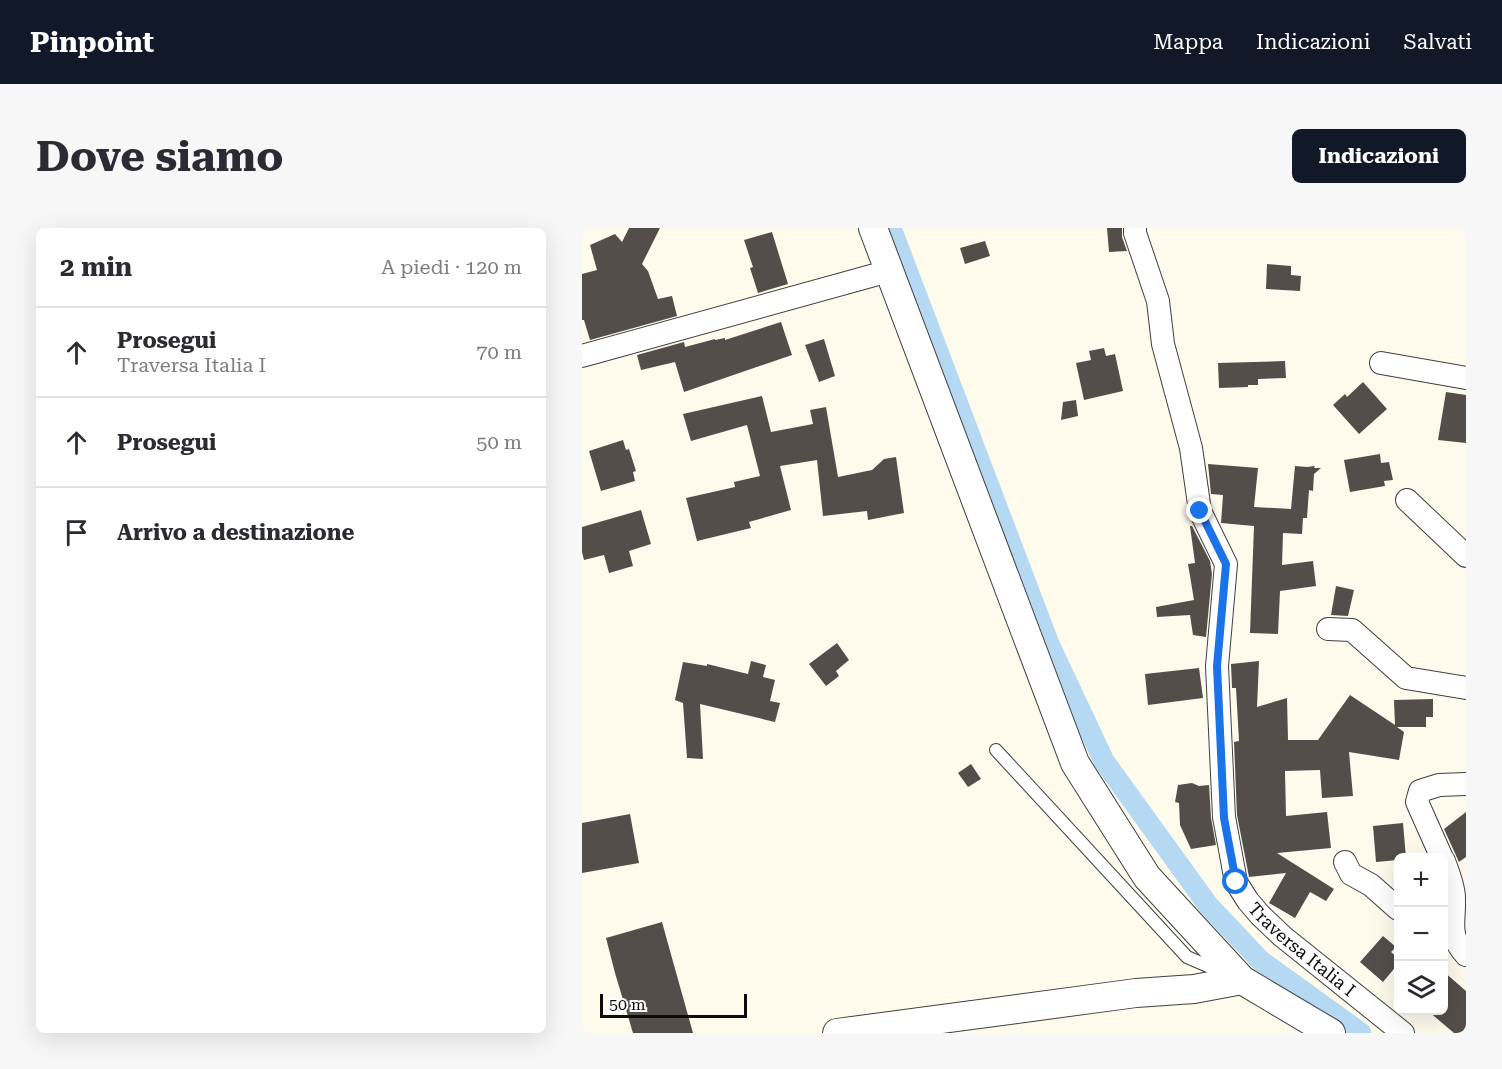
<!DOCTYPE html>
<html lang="it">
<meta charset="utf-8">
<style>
body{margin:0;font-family:"Roboto Serif",serif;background:#f7f7f7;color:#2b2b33}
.controls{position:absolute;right:18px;bottom:18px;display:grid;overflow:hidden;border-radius:9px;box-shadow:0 6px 24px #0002}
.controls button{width:54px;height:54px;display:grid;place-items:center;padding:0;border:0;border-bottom:2px solid #e1e1e2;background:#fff;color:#2b2b33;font:30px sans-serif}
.scale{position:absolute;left:18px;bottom:15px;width:147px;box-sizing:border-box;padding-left:6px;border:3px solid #0c0c0c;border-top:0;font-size:16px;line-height:21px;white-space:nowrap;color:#0c0c0c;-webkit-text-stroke:4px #fff;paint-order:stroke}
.stop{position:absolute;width:18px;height:18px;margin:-14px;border:4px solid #1a73e8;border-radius:50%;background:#fff}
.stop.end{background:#1a73e8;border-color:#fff;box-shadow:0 2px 6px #0008}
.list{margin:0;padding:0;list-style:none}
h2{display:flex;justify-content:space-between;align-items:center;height:78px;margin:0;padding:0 24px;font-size:26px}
h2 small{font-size:20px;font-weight:400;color:#7c7c81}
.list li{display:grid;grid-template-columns:39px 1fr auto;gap:18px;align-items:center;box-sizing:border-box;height:90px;padding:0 24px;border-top:2px solid #e1e1e2}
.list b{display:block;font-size:22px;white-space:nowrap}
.list p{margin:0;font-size:20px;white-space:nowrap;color:#7c7c81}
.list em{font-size:20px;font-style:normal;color:#7c7c81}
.icon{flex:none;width:33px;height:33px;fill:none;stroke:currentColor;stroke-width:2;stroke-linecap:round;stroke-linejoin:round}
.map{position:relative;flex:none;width:884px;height:805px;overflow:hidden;border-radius:9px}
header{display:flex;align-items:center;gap:36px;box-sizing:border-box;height:84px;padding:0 30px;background:#111827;color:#fff}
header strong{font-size:28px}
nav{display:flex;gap:33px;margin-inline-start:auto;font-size:21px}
.intro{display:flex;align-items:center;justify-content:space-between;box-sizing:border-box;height:144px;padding:0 36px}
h1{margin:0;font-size:42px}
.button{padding:15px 27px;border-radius:9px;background:#111827;color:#fff;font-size:21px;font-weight:700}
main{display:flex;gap:36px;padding:0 36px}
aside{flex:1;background:#fff;border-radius:9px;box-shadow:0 6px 24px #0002}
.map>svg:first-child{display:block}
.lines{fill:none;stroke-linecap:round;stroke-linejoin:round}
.canal{stroke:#b5d9f2;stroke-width:21}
.building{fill:#544e4a}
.service-casing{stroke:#3f3f3f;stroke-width:14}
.minor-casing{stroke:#3f3f3f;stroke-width:24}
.tertiary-casing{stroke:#3f3f3f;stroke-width:30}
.service{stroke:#fff;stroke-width:12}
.minor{stroke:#fff;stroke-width:22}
.tertiary{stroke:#fff;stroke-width:28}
.route{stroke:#1a73e8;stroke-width:8}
.labels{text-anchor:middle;stroke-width:6;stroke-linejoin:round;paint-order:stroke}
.street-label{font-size:18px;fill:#0c0c0c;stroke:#fff}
</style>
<header>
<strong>Pinpoint</strong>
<nav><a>Mappa</a><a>Indicazioni</a><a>Salvati</a></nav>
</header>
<div class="intro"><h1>Dove siamo</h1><a class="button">Indicazioni</a></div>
<main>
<aside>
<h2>2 min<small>A piedi · 120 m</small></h2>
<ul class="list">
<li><svg class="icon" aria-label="ahead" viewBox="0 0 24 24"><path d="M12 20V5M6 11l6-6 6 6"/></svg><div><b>Prosegui</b><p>Traversa Italia I</p></div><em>70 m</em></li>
<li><svg class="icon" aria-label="ahead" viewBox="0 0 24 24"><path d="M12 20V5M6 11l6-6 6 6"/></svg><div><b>Prosegui</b></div><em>50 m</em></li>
<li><svg class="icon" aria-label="arrive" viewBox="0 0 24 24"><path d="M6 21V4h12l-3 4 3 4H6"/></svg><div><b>Arrivo a destinazione</b></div></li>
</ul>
</aside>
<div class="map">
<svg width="884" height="805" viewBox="0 0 884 805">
<rect width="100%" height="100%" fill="#fefbed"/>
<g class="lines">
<path class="canal" d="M309,0l158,416 55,117 104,144 53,56 100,72"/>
</g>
<g class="building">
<path d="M47,0h31l-18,36 6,7 10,28 14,-3 5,20 -87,24 -6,-20h-2v-46l15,-4 -7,-25 25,-11 7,8z"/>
<path d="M525,0h15v9l5,14 -18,1z"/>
<path d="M190,4l16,52 -30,9 -8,-25 3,-1 -9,-27z"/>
<path d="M403,13l5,15 -25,8 -5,-16z"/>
<path d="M685,36l24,2v9l10,1 -1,15 -34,-2z"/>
<path d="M199,94l11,33 -108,37 -9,-30 -34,8 -4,-15 47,-13 1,5 30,-8v1l10,-2v2z"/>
<path d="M242,111l11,37 -16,6 -14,-37z"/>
<path d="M522,120l2,8 9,-2 8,37 -39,9 -8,-37 15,-3 -2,-9z"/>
<path d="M703,133l1,17 -28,1v6h-10v2l-29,1 -1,-25z"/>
<path d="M781,154l24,27 -28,25 -26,-29 12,-11 2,3z"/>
<path d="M864,164l20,3v48l-28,-3z"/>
<path d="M180,168l9,36 42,-8 -3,-14 16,-3 12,70 34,-7 12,-11 12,-2 8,56 -36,7 -1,-9 -44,5 -6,-56 -37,6 11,44 -42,12 2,6 -54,13 -11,-43 49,-11 -1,-5 26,-6 -13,-51 -56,16 -8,-27z"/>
<path d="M494,172l2,16 -17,4 2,-18z"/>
<path d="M41,212l3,10 3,-1 7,22 -3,1 2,9 -34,10 -12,-40z"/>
<path d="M798,226l1,9 8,-1 4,18 -9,1 1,5 -35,6 -6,-32z"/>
<path d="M626,236l50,4 -4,39 37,2 4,-43 12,1 8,-1 -1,2h7l-7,6 -1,17 -4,-1 -2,28h-4l-1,16 -19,-1 -1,32 31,-4 3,25 -36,5 -2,43 -28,-1 4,-107 -33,-3 2,-28 -12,-1z"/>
<path d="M59,282l10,34 -22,7 4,15 -24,7 -5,-18 -20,5 -2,-8v-25z"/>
<path d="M608,298h2l18,35 2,13 -6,63 -13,-2 -3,-20 -33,2 -1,-10 38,-7 -6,-36 7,-1z"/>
<path d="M754,358l18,4 -6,26 -17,-1z"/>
<path d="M255,415l12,17 -13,11 3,5 -13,10 -17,-22z"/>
<path d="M169,433l15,4 -3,12 12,3 -5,21 10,2 -5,19 -75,-18 3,55 -16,-1 -4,-55 -8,-3 8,-38 24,4v-2l41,10z"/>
<path d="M677,433l-2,46 30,-9 1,42h30l32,-45 45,30 -1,-25 39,-1v18h-7v10h-29l7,5 -5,28 -50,-8 4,44 -31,2 -2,-28 -35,1 1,45 41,-4 4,36 -54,5 57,36 -8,12 -16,-9 -15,26 -26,-15 17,-30 -37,4 -12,-62 -3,-73 5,-1 -3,-53h-4l-1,-24z"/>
<path d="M617,440l4,30 -55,7 -3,-31z"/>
<path d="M389,536l10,15 -13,8 -10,-14z"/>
<path d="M610,555l7,3 10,-1 2,33 5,27 -25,4 -11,-24 -1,-22 -4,-1 3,-17z"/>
<path d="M884,584v45l-7,5 -15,-33z"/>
<path d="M48,586l9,49 -57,10v-50z"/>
<path d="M821,595l3,35h-8v2l-22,2 -3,-36z"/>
<path d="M80,694l10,36 21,75h-60l-18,-60 -9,-35z"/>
<path d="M801,708l13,11 -5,5 7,6v6l-15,18 -23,-20z"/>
<path d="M861,743l23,20v42h-12l-26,-22h15z"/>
</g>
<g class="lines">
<defs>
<path id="service" d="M414,522l191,207 37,16"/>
<g id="minor">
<path id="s1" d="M553,0v5l23,68 5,43 28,104 9,63 26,53 -9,102 7,151 12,65 12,19 12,14 22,21 121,97"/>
<path d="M0,128l307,-85"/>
<path d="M799,135l85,15"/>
<path d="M825,272l59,56"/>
<path d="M746,401l24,1 54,48 60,10"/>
<path d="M860,630l-25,-56 3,-11 19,-6 27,-1"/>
<path d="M862,633c4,11 10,25 10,37 1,25 -7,36 12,57"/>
<path d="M763,634l6,12 20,11 27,24"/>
</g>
<g id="tertiary">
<path d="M291,0l202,535 72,114 95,103 89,53"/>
<path d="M255,805l299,-40 58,-4 48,-9"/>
</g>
</defs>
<use href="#service" class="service-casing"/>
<use href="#minor" class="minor-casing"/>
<use href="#tertiary" class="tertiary-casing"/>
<use href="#service" class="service"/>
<use href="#minor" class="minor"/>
<use href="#tertiary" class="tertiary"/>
</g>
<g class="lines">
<path class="route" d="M618,283l26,53 -9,102 7,152 12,64"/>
</g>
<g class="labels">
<g class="street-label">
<text dy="6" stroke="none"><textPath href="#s1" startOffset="765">Traversa Italia I</textPath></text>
</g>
</g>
</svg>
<div class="controls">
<button>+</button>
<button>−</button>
<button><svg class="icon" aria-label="layers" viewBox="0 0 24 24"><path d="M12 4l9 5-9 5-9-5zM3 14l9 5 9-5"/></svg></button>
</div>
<div class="scale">50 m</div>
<div class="stop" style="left:654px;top:654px"></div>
<div class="stop end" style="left:618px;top:283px"></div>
</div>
</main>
